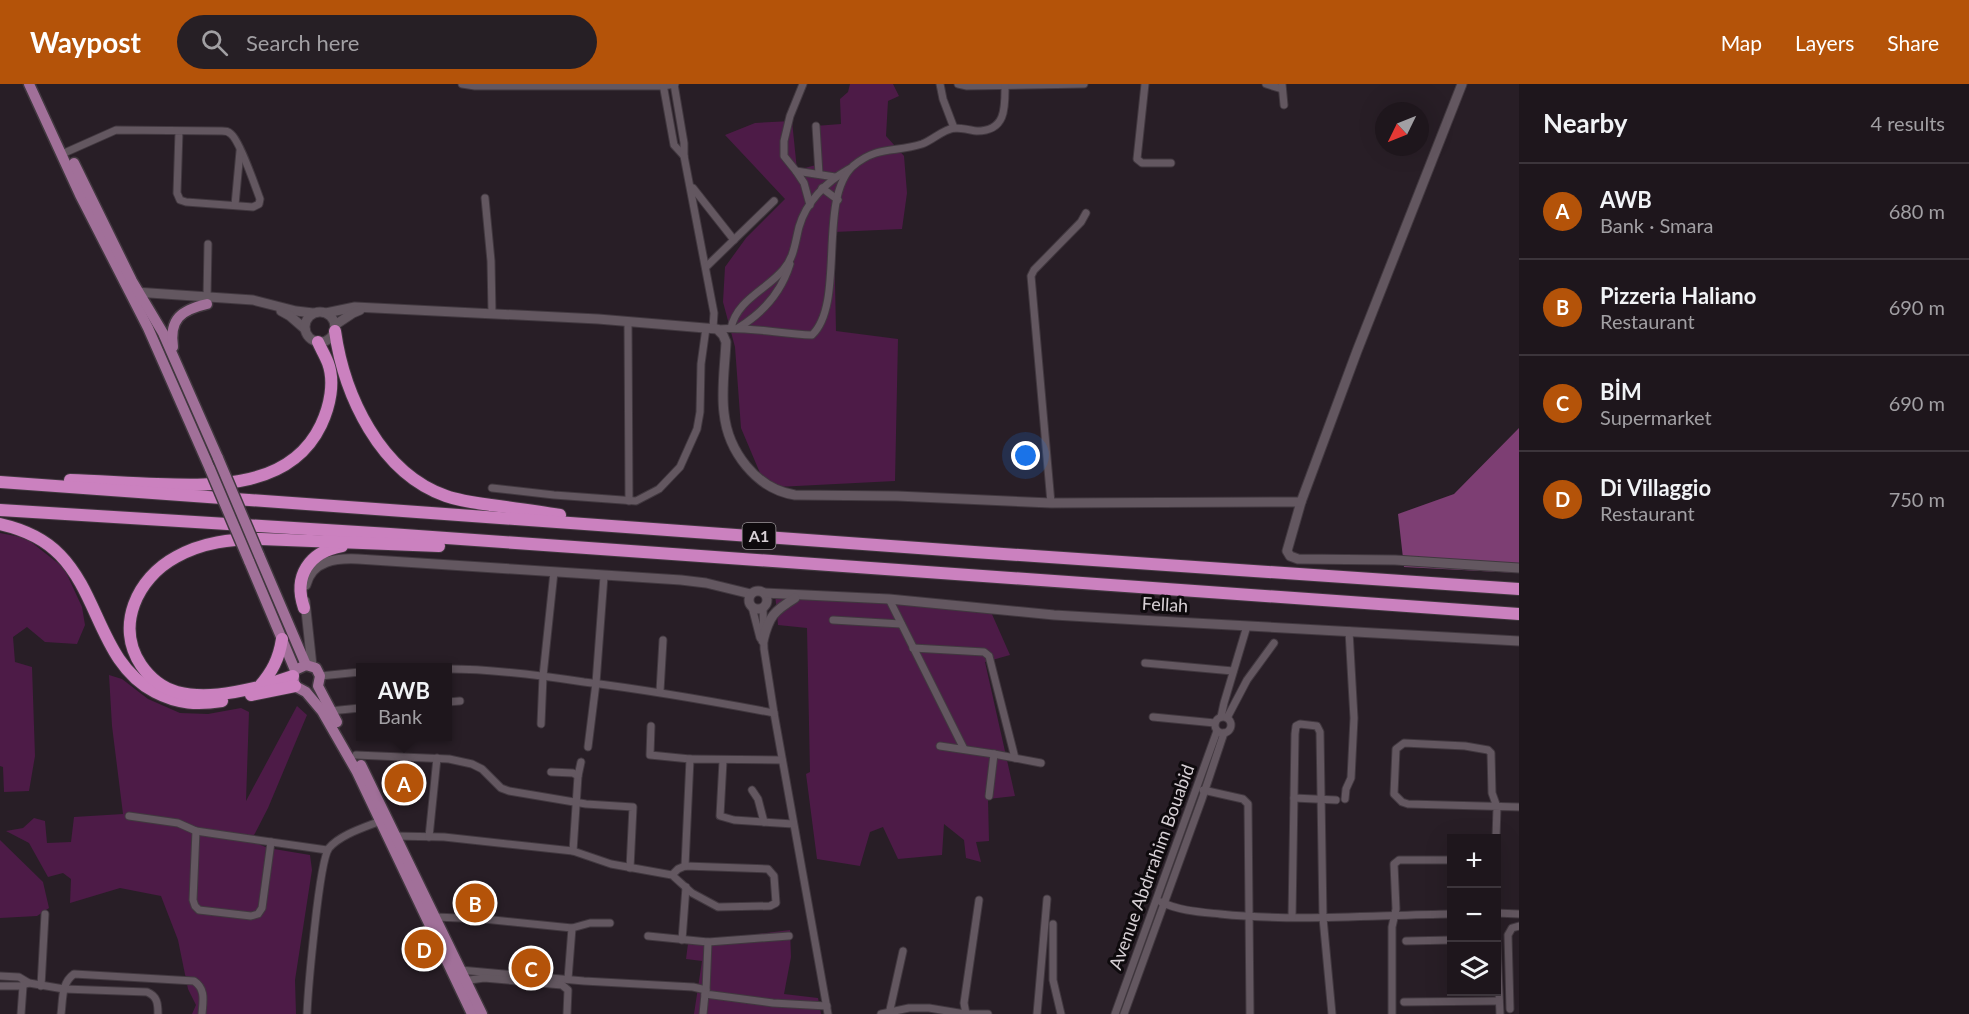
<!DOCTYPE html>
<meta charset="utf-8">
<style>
body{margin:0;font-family:Lato,sans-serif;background:#261f25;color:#f1f3f6}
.controls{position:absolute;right:18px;bottom:18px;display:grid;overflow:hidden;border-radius:0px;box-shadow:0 6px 24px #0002}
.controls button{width:54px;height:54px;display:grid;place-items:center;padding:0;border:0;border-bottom:2px solid #3c353b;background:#1e161c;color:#f1f3f6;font:30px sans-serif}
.compass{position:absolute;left:1375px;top:18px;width:54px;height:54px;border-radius:50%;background:#1e161c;box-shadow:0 6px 24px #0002;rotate:227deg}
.you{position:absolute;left:1026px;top:372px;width:21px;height:21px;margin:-15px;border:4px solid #fff;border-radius:50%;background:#1a73e8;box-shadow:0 0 0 9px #1a73e833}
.badge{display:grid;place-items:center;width:39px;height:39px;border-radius:50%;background:#b45309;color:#fff;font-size:20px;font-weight:700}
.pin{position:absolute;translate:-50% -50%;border:3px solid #fff;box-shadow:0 2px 6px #0006}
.popup{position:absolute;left:356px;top:579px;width:96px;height:78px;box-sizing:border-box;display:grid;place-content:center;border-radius:0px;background:#1e161c;filter:drop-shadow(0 2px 4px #0005);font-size:20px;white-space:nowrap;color:#a19fa3}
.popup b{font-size:22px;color:#f1f3f6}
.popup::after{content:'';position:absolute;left:50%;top:100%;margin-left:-12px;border:12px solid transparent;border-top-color:#1e161c}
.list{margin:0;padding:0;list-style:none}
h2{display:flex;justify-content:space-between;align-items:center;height:78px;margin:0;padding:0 24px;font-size:26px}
h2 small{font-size:20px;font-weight:400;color:#a19fa3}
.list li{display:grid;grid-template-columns:39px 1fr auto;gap:18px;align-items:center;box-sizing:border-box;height:96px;padding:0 24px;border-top:2px solid #3c353b}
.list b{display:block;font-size:22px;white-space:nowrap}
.list p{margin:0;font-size:20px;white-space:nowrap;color:#a19fa3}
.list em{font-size:20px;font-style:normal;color:#a19fa3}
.icon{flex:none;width:33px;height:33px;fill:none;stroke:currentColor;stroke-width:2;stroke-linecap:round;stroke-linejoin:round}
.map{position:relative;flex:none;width:1519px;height:930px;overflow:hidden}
header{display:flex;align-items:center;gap:36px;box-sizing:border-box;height:84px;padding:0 30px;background:#b45309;color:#fff}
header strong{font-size:28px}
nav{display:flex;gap:33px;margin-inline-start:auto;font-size:21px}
.search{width:420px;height:54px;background:#261f25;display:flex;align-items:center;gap:15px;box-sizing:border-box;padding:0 21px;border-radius:33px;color:#a19fa3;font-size:22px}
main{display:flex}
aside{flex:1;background:#1e161c}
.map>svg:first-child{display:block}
.green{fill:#4d1b47}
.forest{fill:#7d3e73}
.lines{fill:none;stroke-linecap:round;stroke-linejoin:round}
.minor-casing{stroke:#41383f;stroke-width:9}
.tertiary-casing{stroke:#41383f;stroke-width:11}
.primary-casing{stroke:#41383f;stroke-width:13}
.motorway-casing{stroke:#41383f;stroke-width:14}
.minor{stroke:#635760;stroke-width:7}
.tertiary{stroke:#635760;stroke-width:9}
.primary{stroke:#a17099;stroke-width:10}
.motorway{stroke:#cb81bf;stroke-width:12}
.primary-bridge-casing{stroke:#41383f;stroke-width:13;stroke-linecap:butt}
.primary-bridge{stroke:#a17099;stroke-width:10}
.labels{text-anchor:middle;stroke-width:6;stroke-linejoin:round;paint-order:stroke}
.shield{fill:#0e0a0d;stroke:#9b9599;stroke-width:1.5}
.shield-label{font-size:16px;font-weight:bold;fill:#d7d0d5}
.street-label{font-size:18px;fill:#d7d0d5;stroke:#0e0a0d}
</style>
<header>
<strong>Waypost</strong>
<div class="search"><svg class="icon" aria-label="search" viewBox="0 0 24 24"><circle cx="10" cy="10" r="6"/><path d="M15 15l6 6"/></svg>Search here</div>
<nav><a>Map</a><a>Layers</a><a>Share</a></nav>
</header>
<main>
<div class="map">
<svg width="1519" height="930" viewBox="0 0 1519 930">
<rect width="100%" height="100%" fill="#281e26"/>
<g class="green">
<path d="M850,0h43l6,12 -11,5 -2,35 18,20 3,37 -5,36 -68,3 2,99 62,8 -3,142 -118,6 -17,-14 -19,-45 -6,-81 -12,-45 2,-35 21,-29 39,-39 -60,-64 30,-12 37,-2 5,49 19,-5 -1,-39 26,-2 -1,-25 8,-7z"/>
<path d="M0,449l26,5 38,30 18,39 3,18 -8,19 -32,-2 -18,-15 -14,10 2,25 17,5 3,89 -6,35 -25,1 -1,-25 -3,-1z"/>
<path d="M775,509l216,19 19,43 -25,7 30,134 -27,3 1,42 -13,1 5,20 -15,-4 -2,-18 -20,-16 -2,31 -44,4 -15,-32 -13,5 -10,34 -43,-7 -11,-85 4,-2 -3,-144 -29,-3z"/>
<path d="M109,591l13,4 26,20 32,14 28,1 33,-6 8,4 -3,89 51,-95 10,9 -39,93 -17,33 17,7 42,7 2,15 -17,110 1,34h-104l4,-9 -8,-16 -10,-49 -17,-44 -41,-8 -50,15 1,-24 -8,-6 -15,4 -19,-34 -23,-12 17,-3 11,-10 11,3 2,22 24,-1 3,-25 49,-3 -11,-88z"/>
<path d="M0,756l43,42 6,26 -12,8 -37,2z"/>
<path d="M790,846l1,27 -7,37 34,4 3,16h-127l8,-53 -16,-2 3,-23 23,4z"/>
</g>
<path class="forest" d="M1519,344v145l-115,-6 -6,-53 56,-20z"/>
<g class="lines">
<defs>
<g id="minor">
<path d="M462,0l13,2h188l12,-2"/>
<path d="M663,0l11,61 10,11"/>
<path d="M674,0l10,59v13l30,157 -1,15"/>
<path d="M803,0l-13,32 -6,25v15l12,15 39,6"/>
<path d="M940,0l3,15 11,29"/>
<path d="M958,0l9,2 117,-2"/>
<path d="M1145,0l-8,75 5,4h29"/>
<path d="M1266,0l16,5"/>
<path d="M1282,0l2,21"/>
<path d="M816,42l3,48"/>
<path d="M62,70l54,-24 106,1c4,0 6,0 9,3 9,7 24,52 29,65l-1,5 -6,3 -67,-5 -6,-2 -3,-7 2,-62"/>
<path d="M796,87l8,12 6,22"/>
<path d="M693,104l41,52"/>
<path d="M822,104l16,12"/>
<path d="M485,114l6,63 1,52"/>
<path d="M235,121l5,-54"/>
<path d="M706,183l68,-66"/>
<path d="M207,214l1,-54"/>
<path d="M628,238l1,179"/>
<path d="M731,244c6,-28 35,-38 52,-58 11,-12 12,-27 16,-43 7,-25 27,-45 50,-58"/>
<path d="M738,244c25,-15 43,-35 52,-64"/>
<path d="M717,245c29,-3 64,5 95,6 34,-32 5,-136 41,-169 25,-21 42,-13 69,-22 11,-4 20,-14 32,-16 8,0 16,2 23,3 30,0 28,-25 28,-47"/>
<path d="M492,404l62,7 82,6 23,-12 21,-22 17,-38 3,-17 1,-48 5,-36"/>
<path d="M1051,419l-20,-227 3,-6 47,-48 5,-9"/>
<path d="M889,515l75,150"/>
<path d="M752,523l8,31"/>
<path d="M763,524l1,41 10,64 54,301"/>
<path d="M833,536l68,4"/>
<path d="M913,564l71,4 5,4 26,102"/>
<path d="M1145,579l88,8"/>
<path d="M448,585c45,0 91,6 136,13 64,8 127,19 190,31"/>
<path d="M320,592l40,-4"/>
<path d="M660,607l3,-51"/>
<path d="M448,618l12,-1"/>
<path d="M330,627l30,-3"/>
<circle cx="1223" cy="641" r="8"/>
<path d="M1153,633l62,6"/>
<path d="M1221,633l3,-14 23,-77"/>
<path d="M1227,634l20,-38 27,-37"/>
<path d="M541,640l2,-48 11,-104"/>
<path d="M651,642l-1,29 40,4"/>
<path d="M940,662l54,8 47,9"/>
<path d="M588,663l8,-64 8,-107"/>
<path d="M356,671l93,4 23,5 10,5 19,19 8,3 77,13 47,3 -3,61"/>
<path d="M723,677l-3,55 14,4 59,4"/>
<path d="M551,688l22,1 5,3 -5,75"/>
<path d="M578,692l3,-14"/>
<path d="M752,706l6,9 6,23"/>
<path d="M1203,706l40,9 5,5 2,210"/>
<path d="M989,712l5,-42"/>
<path d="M1294,714l42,2"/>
<path d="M1345,715l1,-10 5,-11 3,-60 -5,-87"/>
<path d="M129,732l49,7 18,8 20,3 111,16"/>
<path d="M196,747l-3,69 2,6 4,4 52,6 7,-2 4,-6 9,-66"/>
<path d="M394,752l50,1 129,14 38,13 61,11 20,18 26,14 52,-1 6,-3 -2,-27 -6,-7 -83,-3 -7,3 -6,6"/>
<path d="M429,753l8,-79"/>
<path d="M1496,754l1,-31 -5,-14 -1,-40 -3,-3 -23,-4 -61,-3 -8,6 -2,45 8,8 6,2 111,3"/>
<path d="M685,782l5,-107 92,1"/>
<path d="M1161,818c19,9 39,10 59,12 77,8 155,1 232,0"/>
<path d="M1496,829l23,1"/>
<path d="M435,833l49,2 88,9 18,-5h20"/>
<path d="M1292,833l3,-183 1,-8 4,-2 17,2 3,6 3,186 9,96"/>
<path d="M1053,840v56l8,34"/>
<path d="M1496,841l4,89"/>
<path d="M648,852l60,6 81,-6"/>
<path d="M682,856l4,-53"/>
<path d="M1406,857l46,-1"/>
<path d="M460,886l124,11 109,6 13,3 -1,4 68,9 54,3"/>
<path d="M0,892l19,1 10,6 35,6 83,3c10,4 11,11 11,22"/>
<path d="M568,895l4,-51"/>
<path d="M463,897l21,-3 78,7 6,5 -1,24"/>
<path d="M0,902h20l9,-3"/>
<path d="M41,902l4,-72"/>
<path d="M706,906l2,-48"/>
<path d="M1404,918l95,-1"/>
<path d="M1510,925l-2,-74 4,-7 7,-2"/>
<path d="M21,930l2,-28"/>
<path d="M61,930c2,-14 0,-31 13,-40l120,7c12,8 9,20 8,33"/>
<path d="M307,930c1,-23 12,-153 22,-166 12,-14 37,-21 54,-28"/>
<path d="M703,930l2,-20"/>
<path d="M881,930l28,-6h20l36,6"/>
<path d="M889,930l14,-63"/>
<path d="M966,930l-2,-11 15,-103"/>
<path d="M966,930h22"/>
<path d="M1037,930l10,-115"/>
<path d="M1115,930l102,-283"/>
<path d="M1124,930l78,-215 22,-66"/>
<path d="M1392,930v-87l4,-18 -2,-45 5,-4h53"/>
</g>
<g id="tertiary">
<path d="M1462,0l-105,267 -56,151 -14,49 3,5 8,3 97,1 124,8"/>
<path d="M135,208l118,8 43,11 17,2"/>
<path d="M281,227l9,5 15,13"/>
<circle cx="320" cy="243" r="15"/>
<path d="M326,229l29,-6 243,12 119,10 6,6 3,7c-1,23 -5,48 -2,71 4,38 32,76 71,82l102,1 154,7 250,-1"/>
<path d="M335,241l18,-12 7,-3"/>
<path d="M306,501c6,-25 31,-27 52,-26l323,21 25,3 45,11"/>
<circle cx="758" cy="516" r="9"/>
<path d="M764,509l125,6 165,16 85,5 380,21"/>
<path d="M305,517l7,65"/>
<path d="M763,557c6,-25 11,-30 32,-43"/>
</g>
<g id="primary">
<path d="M29,0l51,111 68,133 62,141"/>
<path d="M74,79l58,118 31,52 55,125"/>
<path d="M173,263c-4,-28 8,-37 34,-43"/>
<path d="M259,471l47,110"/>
<path d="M249,477l46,109 -2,6 2,10 11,6 16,19 35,61 115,242"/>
<path d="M295,586l11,-5 10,3 4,8 -2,10 19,36"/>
<path d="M361,681l121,249"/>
</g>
<g id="motorway">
<path d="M335,247c9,64 45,142 111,165 14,5 30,7 45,9 23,3 46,6 69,10"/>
<path d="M70,396c29,1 58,3 87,4 59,2 134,4 164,-59 9,-19 14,-43 7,-62 -3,-8 -7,-14 -10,-21"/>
<path d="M0,398l974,70 545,37"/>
<path d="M0,426l390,24 1129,80"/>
<path d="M0,440c22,5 44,14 60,31 40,41 41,109 95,137 23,12 43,13 67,9"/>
<path d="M304,524c-11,-32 5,-56 38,-62"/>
<path d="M282,555c-3,20 -10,33 -23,48 -26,6 -55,12 -82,5 -15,-4 -27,-14 -36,-27 -26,-39 -4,-87 35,-108 27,-15 55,-18 85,-18l178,7"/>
<path d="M260,603l33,-11"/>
<path d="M251,611l44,-9"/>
</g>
</defs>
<use href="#minor" class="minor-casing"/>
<use href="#tertiary" class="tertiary-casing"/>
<use href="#primary" class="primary-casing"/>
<use href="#motorway" class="motorway-casing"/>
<use href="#minor" class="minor"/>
<use href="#tertiary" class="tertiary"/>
<use href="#primary" class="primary"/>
<use href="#motorway" class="motorway"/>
<defs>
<g id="primary-bridge">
<path d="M218,374l41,97"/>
<path d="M210,385l39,92"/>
</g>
</defs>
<use href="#primary-bridge" class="primary-bridge-casing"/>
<use href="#primary-bridge" class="primary-bridge"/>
</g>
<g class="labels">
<rect class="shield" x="742.5" y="439" width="33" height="26" rx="4.5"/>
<g class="shield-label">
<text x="759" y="458">A1</text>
</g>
<g class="street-label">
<text transform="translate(1165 521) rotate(3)" y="6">Fellah</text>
<text transform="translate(1152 783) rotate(-70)" y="6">Avenue Abdrrahim Bouabid</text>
</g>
</g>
</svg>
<div class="controls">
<button>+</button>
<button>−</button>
<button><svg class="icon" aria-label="layers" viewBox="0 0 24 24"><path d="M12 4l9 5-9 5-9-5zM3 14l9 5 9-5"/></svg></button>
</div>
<svg class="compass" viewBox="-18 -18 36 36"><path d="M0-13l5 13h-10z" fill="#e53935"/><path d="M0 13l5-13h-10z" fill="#a19fa3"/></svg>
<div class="you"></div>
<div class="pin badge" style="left:404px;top:699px">A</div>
<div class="popup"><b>AWB</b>Bank</div>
<div class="pin badge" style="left:475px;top:819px">B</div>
<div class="pin badge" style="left:531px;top:884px">C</div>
<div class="pin badge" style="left:424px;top:865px">D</div>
</div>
<aside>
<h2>Nearby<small>4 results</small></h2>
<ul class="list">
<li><span class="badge">A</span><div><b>AWB</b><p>Bank · Smara</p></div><em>680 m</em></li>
<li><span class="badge">B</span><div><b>Pizzeria Haliano</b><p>Restaurant</p></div><em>690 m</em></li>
<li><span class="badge">C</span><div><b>BİM</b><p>Supermarket</p></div><em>690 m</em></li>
<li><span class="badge">D</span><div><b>Di Villaggio</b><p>Restaurant</p></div><em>750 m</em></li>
</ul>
</aside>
</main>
